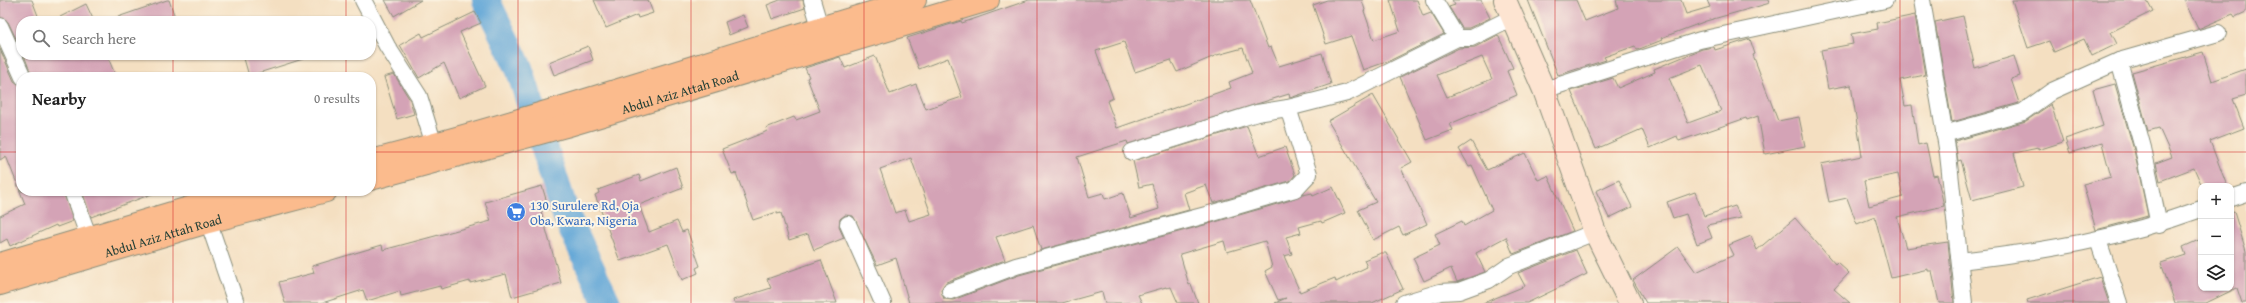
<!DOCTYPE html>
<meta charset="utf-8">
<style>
body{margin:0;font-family:"Gentium Book Plus",serif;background:#f2f2f2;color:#222}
.controls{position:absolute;right:12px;bottom:12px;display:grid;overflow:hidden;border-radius:8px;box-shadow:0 1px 3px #0004}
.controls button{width:36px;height:36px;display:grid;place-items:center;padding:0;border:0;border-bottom:1px solid #e0e0e0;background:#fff;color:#222;font:20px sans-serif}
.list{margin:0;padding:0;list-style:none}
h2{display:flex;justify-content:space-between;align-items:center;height:52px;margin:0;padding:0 16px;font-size:17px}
h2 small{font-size:13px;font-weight:400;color:#767676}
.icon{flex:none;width:22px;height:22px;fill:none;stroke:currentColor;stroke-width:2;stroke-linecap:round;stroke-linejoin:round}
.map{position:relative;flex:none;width:2246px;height:303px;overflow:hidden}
.search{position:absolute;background:#fff;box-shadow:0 1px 3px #0004;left:16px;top:16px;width:360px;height:44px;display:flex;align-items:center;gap:10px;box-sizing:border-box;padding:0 14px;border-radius:16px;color:#767676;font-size:15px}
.panel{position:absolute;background:#fff;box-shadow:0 1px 3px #0004;left:16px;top:72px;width:360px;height:124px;border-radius:16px}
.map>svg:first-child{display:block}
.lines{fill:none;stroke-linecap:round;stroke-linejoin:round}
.river{stroke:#61a6d7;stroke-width:28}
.building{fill:#d4a3b6;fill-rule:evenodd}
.street-casing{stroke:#8a8e7a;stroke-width:18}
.secondary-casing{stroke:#8a8e7a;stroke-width:24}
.highway-casing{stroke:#8a8e7a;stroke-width:24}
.street{stroke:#fff;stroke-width:16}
.secondary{stroke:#fde4d1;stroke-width:22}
.highway{stroke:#fbbb8d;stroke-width:22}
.grid{fill:none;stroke:#d62828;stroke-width:1;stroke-opacity:0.55}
.labels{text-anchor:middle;stroke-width:4;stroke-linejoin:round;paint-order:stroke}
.street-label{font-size:13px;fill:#1f3d34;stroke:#fcf5e5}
.shop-label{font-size:13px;fill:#366cbe;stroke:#fcf5e5;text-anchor:start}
</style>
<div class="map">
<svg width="2246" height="303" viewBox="0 0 2246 303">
<rect width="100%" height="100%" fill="#fcf5e5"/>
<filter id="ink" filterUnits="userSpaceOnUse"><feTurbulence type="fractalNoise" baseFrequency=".025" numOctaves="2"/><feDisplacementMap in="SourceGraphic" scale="8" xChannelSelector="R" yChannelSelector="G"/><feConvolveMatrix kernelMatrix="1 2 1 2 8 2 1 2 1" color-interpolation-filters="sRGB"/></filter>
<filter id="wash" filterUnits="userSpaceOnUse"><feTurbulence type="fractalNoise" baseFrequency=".012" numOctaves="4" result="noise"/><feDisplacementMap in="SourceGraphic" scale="16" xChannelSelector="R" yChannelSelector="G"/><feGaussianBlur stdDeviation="0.9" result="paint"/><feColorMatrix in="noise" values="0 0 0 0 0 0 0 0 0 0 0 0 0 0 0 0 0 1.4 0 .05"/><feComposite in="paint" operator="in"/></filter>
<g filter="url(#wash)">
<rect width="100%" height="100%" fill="#f4dfc1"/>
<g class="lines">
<path class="river" d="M486,0l33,68 47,147 41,88"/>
</g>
<g id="blocks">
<g class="building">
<path d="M0,0h32l8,21h-19v28l-13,-27 -8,-5z"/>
<path d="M167,0h2l6,17 -10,4h-53v-2z"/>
<path d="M385,0h36l-27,16z"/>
<path d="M594,0h54l5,13 -15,5 -1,-3 -31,13z"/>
<path d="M780,0h23l2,8 -33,11 -5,-14z"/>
<path d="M1029,0h221l18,48 3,-1 8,19 43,-13 9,31 -41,14 -1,-4 -161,50 -1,-3 -50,16 12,40 14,-4 2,6 18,-6 8,25 28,-9 -7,-25 -13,3 -6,-26 114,-35 12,30 26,-9 10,28 -5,6 -77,22 -7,-18 -22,8 5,17 -148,40 -8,-25 -37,12 9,23 -59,22 -5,8 3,9 9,1 66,-25 189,-51 90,-26 5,-3 9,-2 1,3 20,-9 12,26 -23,10 -1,-2 -22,6 2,6 -15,4 6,17 -8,2 16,36 35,-14 1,4 31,-15 -3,-7 17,-7h5l17,36 -31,14h-97l11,-5 -8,2 -13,-29 7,-4 -7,-26 -38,11 -3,-11 -44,13 9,31 2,-1 7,19h-20l-7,-16 -5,1v-1l-28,8 4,8h-37l-3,-11 -40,11h-153l-13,-45 -19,7 -24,-49 -8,-1 -5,4 -1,8 5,11 -30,12 -6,-16 -19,6 -8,-27 -4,1v-2l-24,8 -17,-47 -4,1 -10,-25 41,-16 4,-2 -1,-3 28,-11 2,3 24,-9 -13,-33 2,-1 -4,-9 35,-11 5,11 30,-12 15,38 26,-10 10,25 36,-12 -14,-39 -29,11 -12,-31 54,-17 1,2zM1124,42l11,30 36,-12 6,12 40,-17 26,-7 9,25 -23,9 2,6 -114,40 -10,-27 6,-3 -17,-47zM911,158l20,56 -22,7 -4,-11 -10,3 -15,-44z"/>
<path d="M1327,0h35l3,10 -1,1 10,29 26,-9 -10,-31h27l6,16 8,-3 13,21 -55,27 -26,9 -12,-34 -25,8 -13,-39z"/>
<path d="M1452,0h29l9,18 -21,10h-7l-13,-21 6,-2z"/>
<path d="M1528,0h48l9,21 33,-13 -2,-8h65l5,14 24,-7 -3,-7h62l1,3 -64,18 -45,17 1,2 -25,10 -2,-4 -31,11 2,3 -48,15z"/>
<path d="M2012,0h135l6,11 -42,21 6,12 -25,12 -8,-17 -30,13 -5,-11 -21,7z"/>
<path d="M2184,0h62v12l-11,5 -2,-3 -35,15z"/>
<path d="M86,4l8,17h-42z"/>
<path d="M475,12l6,11 -21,9 25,54 -26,12 -15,-35 -25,15 -19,-33 21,-12 2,4z"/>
<path d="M743,15l5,12 -19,8 -4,-13z"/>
<path d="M1915,15l10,60 -25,5 5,26 7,-1 6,40 8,-2 7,33 4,-1 7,31 -47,11 9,31 42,-6 6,61h-15l-7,-32h-4v-2l-37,9 -16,-61 -18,7 -10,-26 -18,4 -8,-38 41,-8 -11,-71 -23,4 -7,-39 32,-6 -2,-10 27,-5 -1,-6zM1898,174l5,23 -34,9 -5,-25z"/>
<path d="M1963,16l12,52 39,-12 6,20 -9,3 8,24 -67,19 -17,-100z"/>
<path d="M1498,35l15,33 -6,3 10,24 -67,29 3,6 -26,10 -27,-63 59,-29 16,-1zM1482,57l10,22 -45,18 -10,-22z"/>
<path d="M1750,39l5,15 -2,1 25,66 21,-4 6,29 -40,8 -7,-38 -11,4 -1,-2 -67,23 -2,-5 -27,12 -8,-19 -46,20 -25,-58 42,-13 5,10 37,-16 -1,-3 48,-20 12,-2 1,3zM1702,65l19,46 -33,12 -19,-45z"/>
<path d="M588,46l5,14 -39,15 -5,-13z"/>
<path d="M0,49l14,32 7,5v105h42l10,30 -16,6 -1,-2 -46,21 -3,-7 -7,4v-27l25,-12 -19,-48 -6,4z"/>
<path d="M2203,52l9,29 34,-12v26l-13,4 11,29 -34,13 17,45h-25l-8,-18 -34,13 -4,-18 16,-6 -13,-29 -11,3 -16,-59z"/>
<path d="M24,55h83l9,22h-84z"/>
<path d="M243,55h62l1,3 -57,18z"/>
<path d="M394,74l16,26 4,14 -17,5 -13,-42z"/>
<path d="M2115,84l19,66 14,66 -52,14 -13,-46 28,-7 -9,-34 -32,10 -5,-14 38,-13 -10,-36z"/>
<path d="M1373,95l39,67 -11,6 26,56 -24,11 -4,-8 -26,13 -15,-30 18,-8 -48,-81z"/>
<path d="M2051,104l12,38 -25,8v-2l-24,5 9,34 -51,13 -11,-40 -3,1 -3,-20 71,-20z"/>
<path d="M1471,141l16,29 38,-17 13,27 10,-4 25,55 -60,23 -7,-17 -30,16 9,19 -28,10 -6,-14 -27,13 -11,-23 27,-13 -5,-11 27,-13 2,5 28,-16 -20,-45 -3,1 -10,-17z"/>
<path d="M676,167l7,21 -44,17 10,27 28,-11 5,11 5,-2 13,36 -4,2 2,5 -16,7 -14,-36 -48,17 -25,-66 4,-2 -1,-3 41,-15 2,6z"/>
<path d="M1619,180l13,27 -23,11 -13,-27z"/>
<path d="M542,186l7,23 -8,2 20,72 -49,14 -6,-23 -36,9v-2l-29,8 -1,-3 -39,10 -1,-5 -33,10 -4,-11 -41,13h-37l-6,-21 35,-9 -2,-7 70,-21 1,5 108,-29 -6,-19z"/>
<path d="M82,191h74l1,1 -66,25z"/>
<path d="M1695,192l9,24 31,-10 6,12 -34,7 5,13 -15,6 -11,-30 -13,4 -6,-16z"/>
<path d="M2234,212l12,39v52h-4l-5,-15 -31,15h-31l-14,-40 25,-8 -3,-8 18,-8v49h30v-75z"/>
<path d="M1795,218l40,46 2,-2 12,11 -15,16 16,14h-204l-13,-23 45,-33 18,25 38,-17 -5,-10 22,-9 6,14z"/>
<path d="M1576,250l11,24 -60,29h-44l42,-17 -7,-13z"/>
<path d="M821,260l16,43h-103l-1,-3 38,-12 -4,-9z"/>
<path d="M2100,277l9,26h-81l-1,-3z"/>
</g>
</g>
</g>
<g filter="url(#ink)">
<use href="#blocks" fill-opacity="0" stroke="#8a8e7a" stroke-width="1"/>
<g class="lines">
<defs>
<g id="street">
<path d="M363,0l24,46 32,50 15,49"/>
<path d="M812,0l8,27"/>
<path d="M1434,0l23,38"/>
<path d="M1922,0l26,154 16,149"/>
<path d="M0,26l23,51"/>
<path d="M2119,61l24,87 16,77"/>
<path d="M1544,90l156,-50 185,-40"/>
<path d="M1944,134l79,-22 29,-21 67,-30 99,-28"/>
<path d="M1132,152l125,-39 31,-5 59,-15 110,-55h14l42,-21"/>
<path d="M72,191l17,47"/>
<path d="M2231,198l15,-5"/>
<path d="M205,212l31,91"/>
<path d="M848,224l35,79"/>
<path d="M2098,240l21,63"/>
<path d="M1960,261c85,-10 159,-22 241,-52"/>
<path d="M950,291l66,-25 190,-51 89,-26 14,-15 -21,-66"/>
<path d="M1404,303l36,-11 19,-1 30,-11 20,-14 86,-34"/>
</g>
<path id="secondary" d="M1505,0l39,90 51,142 35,71"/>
<g id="highway">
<path d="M371,161c183,-47 362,-109 544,-161"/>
<path id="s1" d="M371,179l195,-53 422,-126"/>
<path d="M0,264l202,-60 52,-13"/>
<path id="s2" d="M0,284l208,-62 118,-31"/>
</g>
</defs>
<use href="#street" class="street-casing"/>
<use href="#secondary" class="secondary-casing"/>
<use href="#highway" class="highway-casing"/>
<use href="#street" class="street"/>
<use href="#secondary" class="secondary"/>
<use href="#highway" class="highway"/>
</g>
</g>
<path class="grid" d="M173,0v21M346,0v21M518,0v303M691,0v303M864,0v303M1037,0v303M1209,0v303M1382,0v303M1555,0v303M1728,0v303M1900,0v303M2073,0v303M173,55v22M346,55v22M0,152h21M371,152h1875M173,191v112M346,191v112"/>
<defs>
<symbol id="supermarket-disc" viewBox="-11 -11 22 22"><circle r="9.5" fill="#3f7fe0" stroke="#fcf5e5"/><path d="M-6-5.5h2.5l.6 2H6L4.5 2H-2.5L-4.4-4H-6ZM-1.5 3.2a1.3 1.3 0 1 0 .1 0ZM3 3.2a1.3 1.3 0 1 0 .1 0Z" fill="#fff"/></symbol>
</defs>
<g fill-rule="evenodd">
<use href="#supermarket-disc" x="505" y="201" width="22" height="22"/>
</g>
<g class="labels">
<g class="street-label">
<text dy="5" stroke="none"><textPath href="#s1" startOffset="321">Abdul Aziz Attah Road</textPath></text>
<text dy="5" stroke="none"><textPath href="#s2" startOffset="170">Abdul Aziz Attah Road</textPath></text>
</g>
<g class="shop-label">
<text x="530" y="210">130 Surulere Rd, Oja<tspan x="530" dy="15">Oba, Kwara, Nigeria</tspan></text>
</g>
</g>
</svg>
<div class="controls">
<button>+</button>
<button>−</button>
<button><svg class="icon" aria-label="layers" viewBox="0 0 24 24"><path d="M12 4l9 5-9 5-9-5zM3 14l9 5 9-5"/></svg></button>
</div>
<div class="search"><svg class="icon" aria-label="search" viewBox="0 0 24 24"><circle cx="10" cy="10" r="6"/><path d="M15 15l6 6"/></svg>Search here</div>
<section class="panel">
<h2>Nearby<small>0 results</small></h2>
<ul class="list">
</ul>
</section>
</div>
